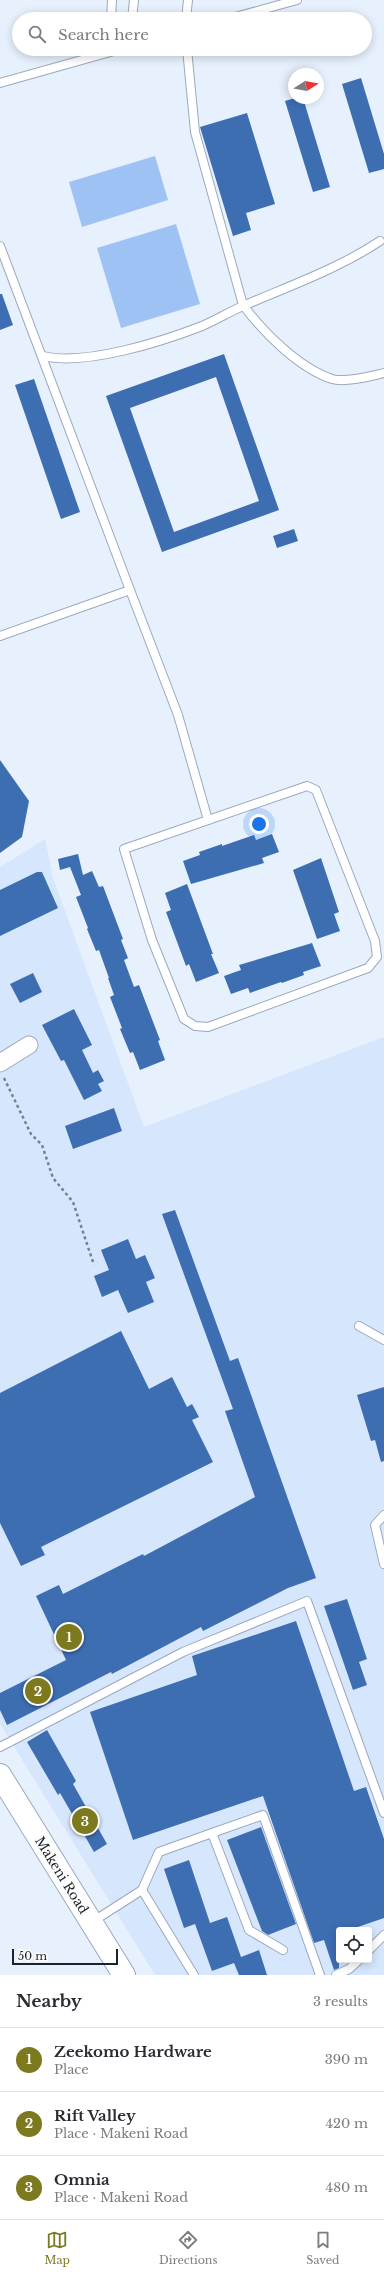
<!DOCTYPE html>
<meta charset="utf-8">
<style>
body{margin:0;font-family:"Libre Baskerville",serif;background:#f2f2f3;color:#2b2b33}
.controls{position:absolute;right:12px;bottom:12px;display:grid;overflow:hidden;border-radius:4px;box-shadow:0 2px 10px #0003}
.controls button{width:36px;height:36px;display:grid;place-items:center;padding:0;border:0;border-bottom:1px solid #e1e1e2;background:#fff;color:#2b2b33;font:20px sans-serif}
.compass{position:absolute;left:288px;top:68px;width:36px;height:36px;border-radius:50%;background:#fff;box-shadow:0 2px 10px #0003;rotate:79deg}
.scale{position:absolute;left:12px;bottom:10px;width:106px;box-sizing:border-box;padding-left:4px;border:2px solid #1d232b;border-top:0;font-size:11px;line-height:14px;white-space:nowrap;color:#1d232b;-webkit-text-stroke:3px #fcfcfc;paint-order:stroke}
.you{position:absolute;left:259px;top:824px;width:14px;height:14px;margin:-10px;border:3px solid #fff;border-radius:50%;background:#1a73e8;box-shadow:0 0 0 6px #1a73e833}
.badge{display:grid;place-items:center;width:26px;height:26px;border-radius:50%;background:#7c791f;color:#fff;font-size:13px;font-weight:700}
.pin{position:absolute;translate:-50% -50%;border:2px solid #fff;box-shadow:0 1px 4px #0006}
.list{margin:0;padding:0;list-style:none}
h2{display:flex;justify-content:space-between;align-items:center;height:52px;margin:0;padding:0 16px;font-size:17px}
h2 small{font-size:13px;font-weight:400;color:#7c7c81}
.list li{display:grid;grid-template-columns:26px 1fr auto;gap:12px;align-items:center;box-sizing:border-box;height:64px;padding:0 16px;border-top:1px solid #e1e1e2}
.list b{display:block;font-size:15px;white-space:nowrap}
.list p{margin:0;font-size:13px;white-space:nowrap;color:#7c7c81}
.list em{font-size:13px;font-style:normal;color:#7c7c81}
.icon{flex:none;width:22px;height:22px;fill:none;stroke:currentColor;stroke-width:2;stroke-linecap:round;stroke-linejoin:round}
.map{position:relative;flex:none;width:384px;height:1975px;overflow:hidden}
.search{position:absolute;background:#fff;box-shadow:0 2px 10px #0003;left:12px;right:12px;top:12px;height:44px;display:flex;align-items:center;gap:10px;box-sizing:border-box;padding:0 14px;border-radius:22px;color:#7c7c81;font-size:15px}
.sheet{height:244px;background:#fff}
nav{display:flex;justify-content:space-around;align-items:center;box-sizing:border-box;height:56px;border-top:1px solid #e1e1e2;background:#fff;font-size:11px;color:#7c7c81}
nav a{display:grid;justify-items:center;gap:2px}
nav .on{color:#7c791f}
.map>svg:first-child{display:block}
.built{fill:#d6e6fd;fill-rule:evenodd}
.green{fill:#9fc2f4}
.building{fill:#3d6eb2;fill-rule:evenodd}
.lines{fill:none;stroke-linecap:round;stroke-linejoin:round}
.service-casing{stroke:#9aa9bd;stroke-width:10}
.minor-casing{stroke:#9aa9bd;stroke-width:19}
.secondary-casing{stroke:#9aa9bd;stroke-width:24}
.path{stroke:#79818b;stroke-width:2.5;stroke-dasharray:3 3;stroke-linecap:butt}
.service{stroke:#fff;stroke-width:8}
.minor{stroke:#fff;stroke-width:17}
.secondary{stroke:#fff;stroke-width:22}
.labels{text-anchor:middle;stroke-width:4;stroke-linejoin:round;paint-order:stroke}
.street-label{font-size:13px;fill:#1d232b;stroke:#fcfcfc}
</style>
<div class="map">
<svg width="384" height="1975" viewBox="0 0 384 1975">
<rect width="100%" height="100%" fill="#e7f0fd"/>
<path class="built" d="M45,839l8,39 91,249 240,-90v938h-229l-155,-251v-857zM339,1930h30v30h-30z"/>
<g class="green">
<path d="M155,156l13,44 -86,27 -13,-45z"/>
<path d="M176,224l24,80 -79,24 -24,-80z"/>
</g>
<g class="building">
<path d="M361,78l23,76v15l-15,4 -27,-89z"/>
<path d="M295,98h8l27,89 -17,5 -28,-91z"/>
<path d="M247,113l28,91 -29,9 5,17 -18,6 -33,-109z"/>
<path d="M0,294h2l11,31 -13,5z"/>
<path d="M224,354l55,156 -117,42 -56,-156zM216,377l43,124 -85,31 -44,-124z"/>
<path d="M34,379l46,133 -19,7 -46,-134z"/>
<path d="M294,529l4,12 -21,7 -4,-12z"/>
<path d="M0,760l29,41 -7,36 -22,16z"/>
<path d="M272,834l7,18 -17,6 2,5 -73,21 -8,-23 17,-6 -1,-3 23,-8v2l32,-11 2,5z"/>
<path d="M78,854l5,21 9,-4 7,16 4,-1 20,53 -2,1 7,18 -4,2 10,27 5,-2 21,55 -2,1 7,19 -25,10 -7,-18 -3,1 -10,-24 2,-1 -12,-31 4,-2 -6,-17h1l-10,-28 -3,1 -9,-22 1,-1 -12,-31 5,-2 -11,-28 -10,3 -2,-11z"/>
<path d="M321,858l18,54 -5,2 6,17 -23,8 -24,-69z"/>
<path d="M37,872h5l16,36 -58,28v-46z"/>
<path d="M187,884l26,70h-2l8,19 -23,9 -7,-18 -3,2 -20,-54 5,-2 -6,-17z"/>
<path d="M312,943l9,23 -18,6 1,3 -22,8 -1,-1 -31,11 -2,-5 -17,6 -7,-18 17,-6 -2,-5z"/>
<path d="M33,973l9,19 -22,11 -10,-19z"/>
<path d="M74,1009l18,36 -10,5 11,23 5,-3 6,11 -6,3 4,7 -18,9 -20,-40 -3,1 -19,-36z"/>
<path d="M114,1108l8,23 -49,18 -8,-23z"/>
<path d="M175,1210l55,151 8,-3 78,220 -28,10 -85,43 -2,-4 -89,47 -1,-2 -104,53 -7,-15v-17l66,-33 -30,-64 23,-11 4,9 80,-40 1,2 111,-59 -30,-86 8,-2 -71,-195z"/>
<path d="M128,1239l8,20 9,-4 10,23 -9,4 8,20 -26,11 -10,-23 -16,7 -8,-21 15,-6 -8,-20z"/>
<path d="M121,1331l28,58 23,-12 15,30 5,-3 7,13 -7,3 21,42 -172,85 4,8 -24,11 -21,-43v-130z"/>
<path d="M384,1387v74l-3,1 -6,-22 -4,1 -14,-46z"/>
<path d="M347,1599l20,60 -8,3 8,23 -14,5 -29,-84z"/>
<path d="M296,1621l58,170 12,-4 18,52v79l-35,12h-10v38l-5,2 -10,-30 -10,3 -51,-147 -130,44 -43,-128 107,-37 -5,-19z"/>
<path d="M47,1730l29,51 -3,3 34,60 -13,8 -34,-59 -2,2 -31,-53z"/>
<path d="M261,1827l35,97 -28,11 -6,-4 -35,-91z"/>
<path d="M189,1860l21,63 17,-6 14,40 18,-7 8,25h-28l-5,-12 -22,8 -17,-47 -11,4 -20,-59z"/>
</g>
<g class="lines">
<defs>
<g id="service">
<path d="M111,19l1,-19"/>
<path d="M132,19l2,-19"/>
<path d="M186,19l2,-19"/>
<path d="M228,19l69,-19"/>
<path d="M187,49l8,83 48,173c21,28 56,63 89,74 13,4 39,-3 52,-6"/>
<path d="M0,83l121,-34"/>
<path d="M0,246l130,344"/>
<path d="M43,356c42,10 118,-14 159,-30 14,-6 27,-14 41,-20 46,-20 95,-37 137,-65"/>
<path d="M0,636l130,-46 48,125 30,105"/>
<path d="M307,786l9,4 59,151 2,16 -9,11 -160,59 -13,-1 -11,-7 -32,-79 -28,-91z"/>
<path d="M359,1326l25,14"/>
<path d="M384,1515l-9,10 9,39"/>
<path d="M0,1747l183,-95 124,-51 77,212"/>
<path d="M212,1833l51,-18 57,160"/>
<path d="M142,1890l17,-38 53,-19 37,97 34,20"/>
<path d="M92,1922l50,-32 52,85"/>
<path d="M369,1950l15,-15"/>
<path d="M336,1975l13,-6 10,-9"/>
</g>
<path id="minor" d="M0,1063l29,-18"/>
<path id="secondary" d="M0,1775l124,200"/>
</defs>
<use href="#service" class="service-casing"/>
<use href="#minor" class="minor-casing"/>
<use href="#secondary" class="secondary-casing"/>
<path class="path" d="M4,1078l27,56 11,11 11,33 20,24 21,63"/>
<use href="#service" class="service"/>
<use href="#minor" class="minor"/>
<use href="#secondary" class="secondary"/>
</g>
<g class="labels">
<g class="street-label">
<text transform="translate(62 1875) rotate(58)" y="5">Makeni Road</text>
</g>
</g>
</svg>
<div class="controls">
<button><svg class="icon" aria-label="locate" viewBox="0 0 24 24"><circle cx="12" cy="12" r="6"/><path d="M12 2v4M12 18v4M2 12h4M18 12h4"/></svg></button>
</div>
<svg class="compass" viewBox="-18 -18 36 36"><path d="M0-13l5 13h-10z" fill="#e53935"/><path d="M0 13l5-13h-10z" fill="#7c7c81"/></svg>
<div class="scale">50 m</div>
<div class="you"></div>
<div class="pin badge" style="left:69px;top:1637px">1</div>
<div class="pin badge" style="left:38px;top:1691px">2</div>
<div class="pin badge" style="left:85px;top:1821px">3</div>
<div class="search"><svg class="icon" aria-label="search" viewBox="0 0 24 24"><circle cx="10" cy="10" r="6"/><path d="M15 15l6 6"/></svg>Search here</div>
</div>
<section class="sheet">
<h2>Nearby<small>3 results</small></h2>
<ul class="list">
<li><span class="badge">1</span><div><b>Zeekomo Hardware</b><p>Place</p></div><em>390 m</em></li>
<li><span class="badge">2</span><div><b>Rift Valley</b><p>Place · Makeni Road</p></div><em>420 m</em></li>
<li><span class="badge">3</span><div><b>Omnia</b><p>Place · Makeni Road</p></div><em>480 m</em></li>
</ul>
</section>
<nav>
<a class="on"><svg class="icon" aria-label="map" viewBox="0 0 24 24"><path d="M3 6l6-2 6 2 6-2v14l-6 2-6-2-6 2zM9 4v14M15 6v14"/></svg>Map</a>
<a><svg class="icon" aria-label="directions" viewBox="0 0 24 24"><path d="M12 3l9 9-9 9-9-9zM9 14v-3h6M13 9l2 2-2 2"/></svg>Directions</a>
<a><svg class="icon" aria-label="saved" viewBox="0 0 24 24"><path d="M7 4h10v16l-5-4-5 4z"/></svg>Saved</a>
</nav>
